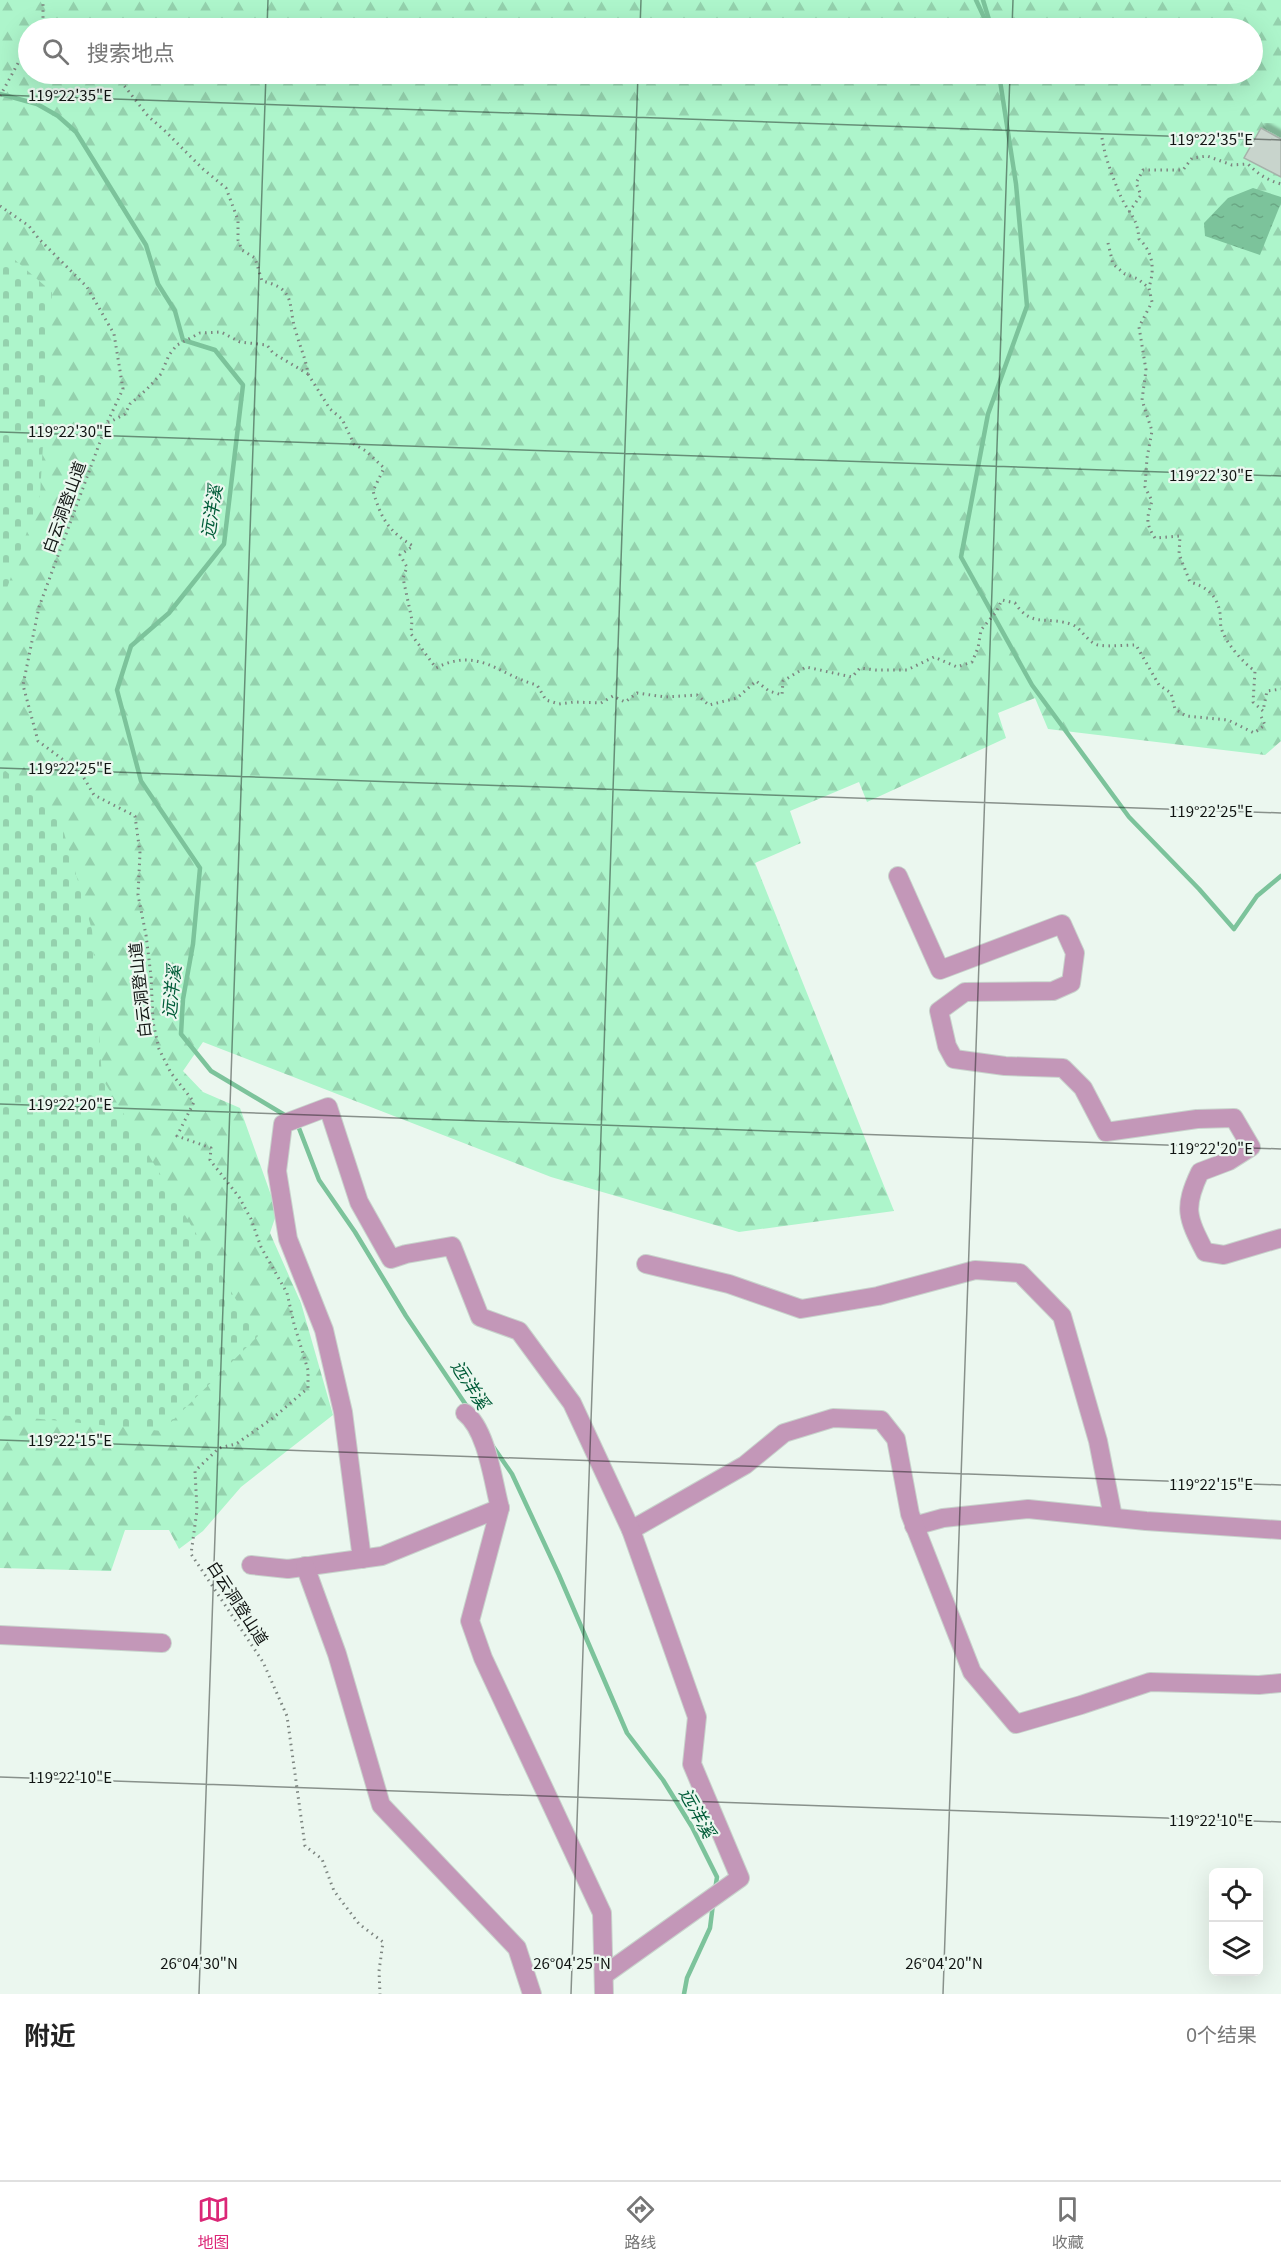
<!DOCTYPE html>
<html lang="zh">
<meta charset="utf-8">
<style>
body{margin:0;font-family:Georgia,"Noto Sans SC",serif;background:#f6f6f6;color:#222}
.controls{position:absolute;right:18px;bottom:18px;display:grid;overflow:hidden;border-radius:9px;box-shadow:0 6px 24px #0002}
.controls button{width:54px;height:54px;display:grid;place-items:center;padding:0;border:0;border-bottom:2px solid #e0e0e0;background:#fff;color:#222;font:30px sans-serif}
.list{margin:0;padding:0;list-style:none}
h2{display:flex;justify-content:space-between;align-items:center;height:78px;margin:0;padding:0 24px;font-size:26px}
h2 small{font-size:20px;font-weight:400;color:#767676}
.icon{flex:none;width:33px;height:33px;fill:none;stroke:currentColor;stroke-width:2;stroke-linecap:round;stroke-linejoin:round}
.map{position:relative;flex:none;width:1281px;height:1994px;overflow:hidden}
.search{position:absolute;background:#fff;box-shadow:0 6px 24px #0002;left:18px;right:18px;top:18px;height:66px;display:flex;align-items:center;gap:15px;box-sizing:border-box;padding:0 21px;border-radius:33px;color:#767676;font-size:22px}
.sheet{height:186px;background:#fff}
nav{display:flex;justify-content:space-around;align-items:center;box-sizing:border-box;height:84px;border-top:2px solid #e0e0e0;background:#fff;font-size:16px;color:#767676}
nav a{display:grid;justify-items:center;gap:3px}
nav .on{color:#db2777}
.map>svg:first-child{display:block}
.forest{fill:url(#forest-firs);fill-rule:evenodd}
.cemetery{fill:url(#cemetery-stones)}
.water{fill:url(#water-ripples)}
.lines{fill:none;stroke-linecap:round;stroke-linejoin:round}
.stream{stroke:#7cc39b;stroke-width:4.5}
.building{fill:#c8d4cc;stroke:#a6b2aa;stroke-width:1.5;filter:url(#shadow)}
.minor-casing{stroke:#c8d3cc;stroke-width:20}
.path{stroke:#7d8580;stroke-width:3;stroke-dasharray:1.5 4.5;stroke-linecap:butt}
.minor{stroke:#c397b8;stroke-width:18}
.ticks{fill:none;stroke:#101412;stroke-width:1.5;stroke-opacity:0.45}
.labels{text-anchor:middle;stroke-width:4.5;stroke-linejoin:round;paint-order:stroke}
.street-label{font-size:16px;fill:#101412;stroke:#ebf7ef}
.water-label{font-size:18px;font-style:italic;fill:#005c38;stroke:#ebf7ef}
.ticks-label{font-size:15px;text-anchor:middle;fill:#101412;stroke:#ebf7ef;stroke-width:4.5;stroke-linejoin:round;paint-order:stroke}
</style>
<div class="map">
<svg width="1281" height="1994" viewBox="0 0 1281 1994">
<defs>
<pattern id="forest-firs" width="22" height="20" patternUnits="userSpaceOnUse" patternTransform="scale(1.5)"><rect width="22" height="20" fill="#adf5cb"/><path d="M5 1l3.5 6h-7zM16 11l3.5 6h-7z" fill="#94d1ad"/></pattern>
<pattern id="cemetery-stones" width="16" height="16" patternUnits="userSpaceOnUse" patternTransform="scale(1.5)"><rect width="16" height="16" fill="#adf5cb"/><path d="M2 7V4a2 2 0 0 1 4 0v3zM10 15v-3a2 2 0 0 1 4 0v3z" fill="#94d1ad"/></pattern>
<pattern id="water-ripples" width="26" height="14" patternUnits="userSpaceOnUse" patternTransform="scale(1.5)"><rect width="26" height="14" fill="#7cc39b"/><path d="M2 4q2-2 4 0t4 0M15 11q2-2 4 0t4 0" fill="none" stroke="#6aa784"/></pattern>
<filter id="shadow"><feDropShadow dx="5.5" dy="-5.5" stdDeviation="1.5" flood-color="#0004"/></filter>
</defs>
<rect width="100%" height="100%" fill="#ebf7ef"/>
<path class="forest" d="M0,0h1281v741l-16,14 -217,-26 -13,-31 -37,15 8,25 -139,64 -8,-20 -69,29 11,32 -46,20 139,348 -155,21 -188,-55 -348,-135 -20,29 20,21 37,16 37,104 -7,21 31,70 32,112 -92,72 -38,44 -24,18 -10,-19h-44l-14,41 -111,-3zM28,28h1224v46h-1224z"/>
<g class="cemetery">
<path d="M0,247l52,45 -12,203 -40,113z"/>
<path d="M0,766l60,53 32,111 10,148 156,258 -96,95 -162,-16z"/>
</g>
<path class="water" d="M1253,188l28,9v6l-21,52 -55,-19 -1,-13 24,-25z"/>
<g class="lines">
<g class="stream">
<path d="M976,0l13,28"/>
<path d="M983,0l7,23"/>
<path d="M999,74l17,110 11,122 -39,108 -27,143 71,128 97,132 70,72 35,40 23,-33 24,-20"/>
<path d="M0,94l37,10 21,12 18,16 70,113 12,39 17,27 8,29 32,10 28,35 -19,159 -55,69 -38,33 -14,44 24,91 59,87 -7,76 -10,55 -2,35 30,37 77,46"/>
<path d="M297,1123l22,57 36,52 51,84 62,92"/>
<path d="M492,1445l20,29 47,101 68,158 36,47 29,47 25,50 -2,13"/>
<path d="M684,1994l3,-16 23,-50 3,-24"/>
</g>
</g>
<path class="building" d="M1261,128l20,11v38l-37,-19z"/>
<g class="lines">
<defs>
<g id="minor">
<path d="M898,876l42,94 122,-46 13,29 -4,30 -18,8 -88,1 -26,19 8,35 7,13 51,7 58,2 20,20 23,44 91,-13 37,-1 17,29 -22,14 -29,11c-17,36 -13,45 5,80l19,3 57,-17"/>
<path d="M646,1264l83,20 72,25 77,-13 97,-26 45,3 42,43 36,125 15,76"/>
<path d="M465,1413c22,17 28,69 35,95"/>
<path d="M914,1526l29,-8 85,-9 118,12 135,9"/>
<path d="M631,1530l114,-65 39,-32 49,-15 48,2 15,19 14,75 62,158 44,52 65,-19 69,-23 109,3 22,-2"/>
<path d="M362,1559l-19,-147 -19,-82 -36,-91 -11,-68 6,-47 45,-17 31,95 32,57 15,-5 46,-8 28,71 39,14 53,72 59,127 66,187 -5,47 48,114 -136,97"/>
<path d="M251,1565l37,4 94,-13 118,-48 -30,113 13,37 119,255 2,81"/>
<path d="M305,1566l32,88 44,151 136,143 15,46"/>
<path d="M0,1635l162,8"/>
</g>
</defs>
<use href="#minor" class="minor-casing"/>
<g class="path">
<path d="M43,24l9,4"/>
<path d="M39,28l4,-4v-24"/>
<path d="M0,96l28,-51"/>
<path d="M1102,138c3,20 11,40 19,59 9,19 16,19 18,42 14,13 16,30 10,48"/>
<path d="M0,206l29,20 10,13 48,48 27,47 9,55 -16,34 -68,184 -16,78 15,56 43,32 13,22 41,21 5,37 -2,42 8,40 5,41 2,46 6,27 12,24 23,29 -17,34 34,12 -1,12 29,37 12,22 10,28 26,46 7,31 14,46v18l-35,30 -37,26 -17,4 -24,23 2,39 -6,44 72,108 24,54 18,130 17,13 12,32 25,33 24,18 -4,29 1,23"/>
<path d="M1129,212l12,-17 -5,-12 7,-13h40l9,-12 15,-2 25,9 16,-1c10,10 19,16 33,20"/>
<path d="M1108,243l5,21 12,10 13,5 11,9 3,14 -13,25 7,43 -4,30 10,31 -5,27 -2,29 7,14c-5,16 -7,22 3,37l25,-2 -1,18 11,28c17,5 27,13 30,31 1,5 0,10 1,14 3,14 23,37 34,44l-2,31 10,9 4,-20 14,-2"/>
<path d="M308,374l22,35 12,10 12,25 12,7 18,17 -11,23c8,27 15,40 40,55l-13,9 7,12 -4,11 9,42 -1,14 25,34c43,-22 62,7 101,17l9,15 13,4 15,-2 27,1 12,-7 12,6 12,-9 28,4 32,-2 12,10 28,-7 19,-17 13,10 13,4 1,-14 23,-14 46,10 8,-9 16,2h31l27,-13 23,10 15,-5 6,-14 3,-18 15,-18 6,-12 13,3c17,26 33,12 58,22 9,4 14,17 25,20 12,2 26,0 38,0l23,40 12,8 4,16 11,7 42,4 26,13 11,-8 -5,-11"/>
<path d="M108,423l17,-9 5,-10 17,-15 14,-15 8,-19 8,-10 23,-12 21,-1 19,10 27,3 6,8 35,21c-2,-15 -8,-27 -12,-42 -9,-26 2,-43 -34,-51l-7,-23 -13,-8 -4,-10v-20l-12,-32 -23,-19 -38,-38 -17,-15 -33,-42"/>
</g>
<use href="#minor" class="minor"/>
</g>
<path class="ticks" d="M267,28l1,-28M640,28l1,-28M1012,28l1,-28M0,95l1281,45M0,432l1281,44M0,768l1281,45M0,1104l1281,45M0,1440l1281,45M0,1777l1281,45M199,1994l67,-1920M571,1994l67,-1920M943,1994l67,-1920"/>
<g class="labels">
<g class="street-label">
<text transform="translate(64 507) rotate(-70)" y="6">白云洞登山道</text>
<text transform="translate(140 990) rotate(-96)" y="6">白云洞登山道</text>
<text transform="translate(238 1603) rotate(57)" y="6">白云洞登山道</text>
</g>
<g class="water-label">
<text transform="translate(212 512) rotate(-81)" y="6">远洋溪</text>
<text transform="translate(172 992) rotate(-84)" y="6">远洋溪</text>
<text transform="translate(470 1385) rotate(57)" y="6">远洋溪</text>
<text transform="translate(697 1813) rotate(61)" y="6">远洋溪</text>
</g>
</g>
<g class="ticks-label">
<text x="70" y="101">119°22'35"E</text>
<text x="1211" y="145">119°22'35"E</text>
<text x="70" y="437">119°22'30"E</text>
<text x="1211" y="481">119°22'30"E</text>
<text x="70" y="774">119°22'25"E</text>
<text x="1211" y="817">119°22'25"E</text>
<text x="70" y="1110">119°22'20"E</text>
<text x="1211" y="1154">119°22'20"E</text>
<text x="70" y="1446">119°22'15"E</text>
<text x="1211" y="1490">119°22'15"E</text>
<text x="70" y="1783">119°22'10"E</text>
<text x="1211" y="1826">119°22'10"E</text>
<text x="199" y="1969">26°04'30"N</text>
<text x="572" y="1969">26°04'25"N</text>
<text x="944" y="1969">26°04'20"N</text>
</g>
</svg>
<div class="controls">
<button><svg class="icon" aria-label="locate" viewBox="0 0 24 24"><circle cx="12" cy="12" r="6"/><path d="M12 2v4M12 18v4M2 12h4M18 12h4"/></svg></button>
<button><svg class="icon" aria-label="layers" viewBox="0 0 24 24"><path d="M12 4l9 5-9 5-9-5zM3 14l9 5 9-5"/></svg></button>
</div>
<div class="search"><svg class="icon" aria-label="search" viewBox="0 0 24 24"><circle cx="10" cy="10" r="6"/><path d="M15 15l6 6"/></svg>搜索地点</div>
</div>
<section class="sheet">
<h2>附近<small>0个结果</small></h2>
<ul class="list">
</ul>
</section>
<nav>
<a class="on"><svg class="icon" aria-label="map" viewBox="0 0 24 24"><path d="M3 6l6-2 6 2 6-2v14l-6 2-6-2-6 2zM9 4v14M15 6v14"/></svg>地图</a>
<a><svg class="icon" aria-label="directions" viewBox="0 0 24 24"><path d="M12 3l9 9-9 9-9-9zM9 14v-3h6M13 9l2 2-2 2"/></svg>路线</a>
<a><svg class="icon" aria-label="saved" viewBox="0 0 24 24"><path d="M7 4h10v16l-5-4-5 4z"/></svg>收藏</a>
</nav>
